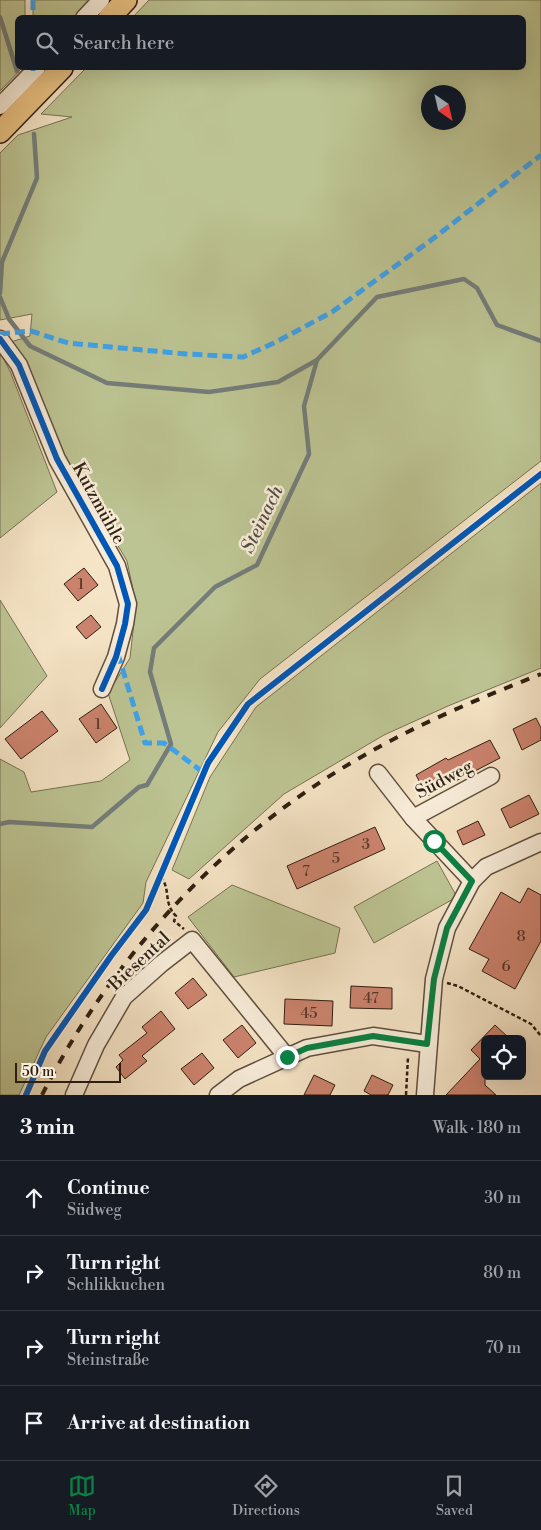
<!DOCTYPE html>
<meta charset="utf-8">
<style>
body{margin:0;font-family:"Libre Bodoni",serif;background:#242831;color:#f1f3f6}
.controls{position:absolute;right:15px;bottom:15px;display:grid;overflow:hidden;border-radius:8px;box-shadow:0 5px 20px #0002}
.controls button{width:45px;height:45px;display:grid;place-items:center;padding:0;border:0;border-bottom:1px solid #363941;background:#171b24;color:#f1f3f6;font:25px sans-serif}
.compass{position:absolute;left:421px;top:85px;width:45px;height:45px;border-radius:50%;background:#171b24;box-shadow:0 5px 20px #0002;rotate:146deg}
.scale{position:absolute;left:15px;bottom:12px;width:106px;box-sizing:border-box;padding-left:5px;border:2px solid #2e1f10;border-top:0;font-size:14px;line-height:18px;white-space:nowrap;color:#2e1f10;-webkit-text-stroke:4px #f8edda;paint-order:stroke}
.stop{position:absolute;width:15px;height:15px;margin:-11px;border:4px solid #0b8043;border-radius:50%;background:#fff}
.stop.end{background:#0b8043;border-color:#fff;box-shadow:0 1px 5px #0008}
.list{margin:0;padding:0;list-style:none}
h2{display:flex;justify-content:space-between;align-items:center;height:65px;margin:0;padding:0 20px;font-size:21px}
h2 small{font-size:16px;font-weight:400;color:#9ea1a6}
.list li{display:grid;grid-template-columns:32px 1fr auto;gap:15px;align-items:center;box-sizing:border-box;height:75px;padding:0 20px;border-top:1px solid #363941}
.list b{display:block;font-size:19px;white-space:nowrap}
.list p{margin:0;font-size:16px;white-space:nowrap;color:#9ea1a6}
.list em{font-size:16px;font-style:normal;color:#9ea1a6}
.icon{flex:none;width:28px;height:28px;fill:none;stroke:currentColor;stroke-width:2;stroke-linecap:round;stroke-linejoin:round}
.map{position:relative;flex:none;width:541px;height:1095px;overflow:hidden}
.search{position:absolute;background:#171b24;box-shadow:0 5px 20px #0002;left:15px;right:15px;top:15px;height:55px;display:flex;align-items:center;gap:12px;box-sizing:border-box;padding:0 18px;border-radius:8px;color:#9ea1a6;font-size:19px}
.sheet{height:365px;background:#171b24}
nav{display:flex;justify-content:space-around;align-items:center;box-sizing:border-box;height:70px;border-top:1px solid #363941;background:#171b24;font-size:14px;color:#9ea1a6}
nav a{display:grid;justify-items:center;gap:2px}
nav .on{color:#0b8043}
.map>svg:first-child{display:block}
.green{fill:#bdc493;stroke:#767252;fill-rule:evenodd}
.lines{fill:none;stroke-linecap:round;stroke-linejoin:round}
.stream{stroke:#747d7a;stroke-width:4.5}
.building{fill:#cc836e;stroke:#2e1f10}
.minor-casing{stroke:#60503e;stroke-width:19}
.major-casing{stroke:#2e1f10;stroke-width:24}
.path{stroke:#2e1f10;stroke-width:2.5;stroke-dasharray:4 2.5;stroke-linecap:butt}
.minor{stroke:#f8edda;stroke-width:16}
.major{stroke:#eac283;stroke-width:21}
.rail{stroke:#2e1f10;stroke-width:4;stroke-dasharray:9 9;stroke-linecap:butt}
.quiet{stroke:#3ea2ea;stroke-width:5;stroke-dasharray:10 5;stroke-linecap:butt}
.cycleway-casing{stroke:#f8edda;stroke-width:9}
.cycleway{stroke:#0057b8;stroke-width:6}
.route{stroke:#0b8043;stroke-width:6}
.labels{text-anchor:middle;stroke-width:5;stroke-linejoin:round;paint-order:stroke}
.number-label{font-size:15px;fill:#563828}
.street-label{font-size:18px;fill:#2e1f10;stroke:#f8edda}
.water-label{font-size:19px;font-style:italic;fill:#514e45;stroke:#f8edda}
</style>
<div class="map">
<svg width="541" height="1095" viewBox="0 0 541 1095">
<rect width="100%" height="100%" fill="#f5e4c6"/>
<filter id="stains"><feTurbulence type="fractalNoise" baseFrequency=".004" numOctaves="4"/><feColorMatrix values="0 0 0 0 .2 0 0 0 0 .09 0 0 0 0 .02 0 0 0 .5 -.17"/></filter>
<radialGradient id="worn" r=".72"><stop offset=".6" stop-color="#630" stop-opacity="0"/><stop offset="1" stop-color="#630" stop-opacity=".3"/></radialGradient>
<g class="green">
<path d="M0,0h25v17l-7,1v50h4l-22,23z"/>
<path d="M33,0h68l-17,18 -51,-1z"/>
<path d="M149,0h392v461l-281,218 -42,53 -72,150 -3,21 -97,134 -27,58h-19v-336l24,13 7,20 70,-11 29,-21 -22,-67 22,-35 6,-54 -9,-43 -62,-105 -39,-96 -15,-18 19,-6 2,-22 -32,6v-167l18,-18 54,-18 -31,-3 45,-46h438v-50l-391,-1zM428,92h30v30h-30z"/>
<path d="M0,352l10,19 47,121 -57,46z"/>
<path d="M541,483v185l-93,38 -64,29 -100,59 -95,85 -17,-9 38,-93 46,-70z"/>
<path d="M0,600l47,76 -47,52z"/>
<path d="M437,861l20,36 -83,46 -20,-36z"/>
<path d="M232,885l108,43 -5,25 -101,24 -46,-60z"/>
</g>
<g class="lines">
<g class="stream">
<path d="M0,17l17,54"/>
<path d="M0,293l2,-31 35,-84 -3,-44"/>
<path d="M0,297l9,22 21,27 77,37 102,9 69,-10 39,-22"/>
<path d="M0,824l9,-2 83,5 47,-40 8,-2 24,-41 -21,-72 4,-24 61,-61 42,-22 52,-111 -5,-48 13,-46 60,-63 87,-18 13,9 20,37 44,16"/>
</g>
</g>
<g class="building">
<path d="M84,568l14,17 -20,16 -14,-17z"/>
<path d="M91,615l10,12 -15,12 -10,-12z"/>
<path d="M101,704l16,24 -21,15 -17,-24z"/>
<path d="M42,711l16,20 -37,28 -16,-20z"/>
<path d="M536,718l5,10v12l-19,10 -9,-21z"/>
<path d="M490,740l10,18 -73,38 -11,-21 30,-17 2,2z"/>
<path d="M529,795l10,19 -29,14 -9,-19z"/>
<path d="M478,821l7,14 -22,10 -6,-14z"/>
<path d="M375,827l10,22 -88,40 -10,-23z"/>
<path d="M528,888l13,7v46l-26,48 -33,-18 7,-12 -20,-10 32,-57 19,11z"/>
<path d="M193,978l14,17 -19,14 -13,-16z"/>
<path d="M351,986l41,2v21l-42,-1z"/>
<path d="M285,999l48,2 -1,25 -48,-2z"/>
<path d="M161,1011l14,18 -33,27 5,5 -22,18 -9,-12 7,-7 -4,-5 28,-22 -5,-6z"/>
<path d="M242,1025l14,18 -18,15 -15,-18z"/>
<path d="M495,1025l15,14h-25v46l11,10h-50l34,-36 -9,-9z"/>
<path d="M202,1053l12,15 -20,17 -13,-16z"/>
<path d="M314,1075l21,10 -5,10h-26z"/>
<path d="M372,1075l21,10 -5,10h-17l-7,-4z"/>
</g>
<g class="lines">
<defs>
<g id="minor">
<path d="M84,18l17,-18"/>
<path d="M0,106l37,-38"/>
<path d="M0,339l19,26 38,94 60,107 11,38 -3,20 -9,33 -14,32"/>
<path d="M378,773l35,45"/>
<path d="M472,881l-59,-63 78,-42"/>
<path d="M74,1095l22,-50 28,-48 37,-33 31,-24 95,117"/>
<path d="M218,1095l21,-16 68,-31 66,-12 54,8"/>
<path d="M425,1095l9,-116 13,-51 25,-47 14,-14 55,-25"/>
</g>
<g id="major">
<path d="M109,18l17,-18"/>
<path d="M0,132l62,-64"/>
</g>
</defs>
<use href="#minor" class="minor-casing"/>
<use href="#major" class="major-casing"/>
<g class="path">
<path d="M161,877c10,13 2,26 15,39l-2,5 10,8"/>
<path d="M447,983l11,3 73,38 10,12"/>
<path d="M406,1095l2,-38"/>
</g>
<use href="#minor" class="minor"/>
<use href="#major" class="major"/>
<path class="rail" d="M42,1095c69,-137 181,-258 314,-335 59,-35 122,-61 185,-86"/>
<g class="quiet">
<path d="M33,0v18"/>
<path d="M33,68v3"/>
<path d="M0,334l31,-3 37,12 118,11 57,3 33,-15 56,-30 98,-71 111,-86"/>
<path d="M118,654l27,89h19l40,30"/>
</g>
<defs>
<g id="cycleway">
<path d="M0,339l19,26 38,94 60,107 11,38 -3,20 -9,33 -14,32"/>
<path d="M26,1095l19,-44 66,-95 35,-46 62,-147 40,-59 293,-230"/>
</g>
</defs>
<use href="#cycleway" class="cycleway-casing"/>
<use href="#cycleway" class="cycleway"/>
</g>
<g class="lines">
<path class="route" d="M287,1057l20,-9 66,-12 54,8 7,-65 13,-51 25,-47 -38,-40"/>
</g>
<g class="labels">
<g class="number-label">
<text x="81" y="589">1</text>
<text x="98" y="729">1</text>
<text x="366" y="849">3</text>
<text x="336" y="863">5</text>
<text x="306" y="876">7</text>
<text x="521" y="941">8</text>
<text x="506" y="971">6</text>
<text x="371" y="1003">47</text>
<text x="309" y="1018">45</text>
</g>
<g class="street-label">
<text transform="translate(99 503) rotate(61)" y="6">Kutzmühle</text>
<text transform="translate(444 779) rotate(-28)" y="6">Südweg</text>
<text transform="translate(139 961) rotate(-43)" y="6">Biesental</text>
</g>
<g class="water-label">
<text transform="translate(261 519) rotate(-64)" y="7">Steinach</text>
</g>
</g>
<rect width="100%" height="100%" filter="url(#stains)"/>
<rect width="100%" height="100%" fill="url(#worn)"/>
</svg>
<div class="controls">
<button><svg class="icon" aria-label="locate" viewBox="0 0 24 24"><circle cx="12" cy="12" r="6"/><path d="M12 2v4M12 18v4M2 12h4M18 12h4"/></svg></button>
</div>
<svg class="compass" viewBox="-18 -18 36 36"><path d="M0-13l5 13h-10z" fill="#e53935"/><path d="M0 13l5-13h-10z" fill="#9ea1a6"/></svg>
<div class="scale">50 m</div>
<div class="stop" style="left:434px;top:841px"></div>
<div class="stop end" style="left:287px;top:1057px"></div>
<div class="search"><svg class="icon" aria-label="search" viewBox="0 0 24 24"><circle cx="10" cy="10" r="6"/><path d="M15 15l6 6"/></svg>Search here</div>
</div>
<section class="sheet">
<h2>3 min<small>Walk · 180 m</small></h2>
<ul class="list">
<li><svg class="icon" aria-label="ahead" viewBox="0 0 24 24"><path d="M12 20V5M6 11l6-6 6 6"/></svg><div><b>Continue</b><p>Südweg</p></div><em>30 m</em></li>
<li><svg class="icon" aria-label="right" viewBox="0 0 24 24"><path d="M7 20v-9h11M14 6l5 5-5 5"/></svg><div><b>Turn right</b><p>Schlikkuchen</p></div><em>80 m</em></li>
<li><svg class="icon" aria-label="right" viewBox="0 0 24 24"><path d="M7 20v-9h11M14 6l5 5-5 5"/></svg><div><b>Turn right</b><p>Steinstraße</p></div><em>70 m</em></li>
<li><svg class="icon" aria-label="arrive" viewBox="0 0 24 24"><path d="M6 21V4h12l-3 4 3 4H6"/></svg><div><b>Arrive at destination</b></div></li>
</ul>
</section>
<nav>
<a class="on"><svg class="icon" aria-label="map" viewBox="0 0 24 24"><path d="M3 6l6-2 6 2 6-2v14l-6 2-6-2-6 2zM9 4v14M15 6v14"/></svg>Map</a>
<a><svg class="icon" aria-label="directions" viewBox="0 0 24 24"><path d="M12 3l9 9-9 9-9-9zM9 14v-3h6M13 9l2 2-2 2"/></svg>Directions</a>
<a><svg class="icon" aria-label="saved" viewBox="0 0 24 24"><path d="M7 4h10v16l-5-4-5 4z"/></svg>Saved</a>
</nav>
